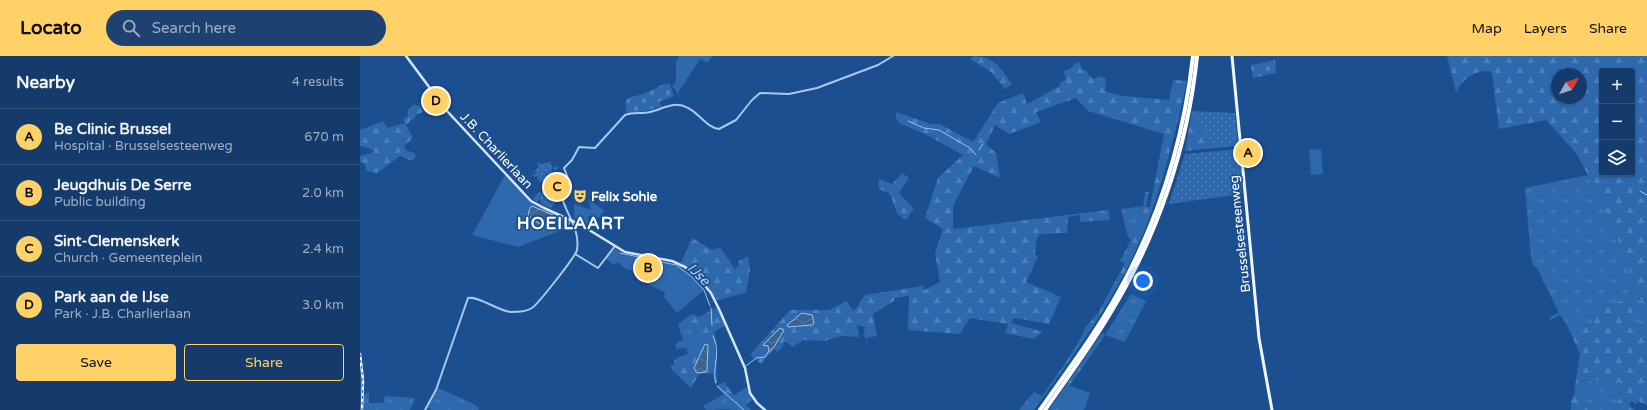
<!DOCTYPE html>
<meta charset="utf-8">
<style>
body{margin:0;font-family:"Varela Round",sans-serif;background:#1d4271;color:#f1f3f6}
.controls{position:absolute;right:12px;top:12px;display:grid;overflow:hidden;border-radius:4px;box-shadow:0 1px 3px #0004}
.controls button{width:36px;height:36px;display:grid;place-items:center;padding:0;border:0;border-bottom:1px solid #33557e;background:#143b6b;color:#f1f3f6;font:20px sans-serif}
.compass{position:absolute;left:1191px;top:12px;width:36px;height:36px;border-radius:50%;background:#143b6b;box-shadow:0 1px 3px #0004;rotate:51deg}
.you{position:absolute;left:783px;top:225px;width:14px;height:14px;margin:-10px;border:3px solid #fff;border-radius:50%;background:#1a73e8;box-shadow:0 0 0 6px #1a73e833}
.badge{display:grid;place-items:center;width:26px;height:26px;border-radius:50%;background:#ffd166;color:#111;font-size:13px;font-weight:700}
.pin{position:absolute;translate:-50% -50%;border:2px solid #fff;box-shadow:0 1px 4px #0006}
.list{margin:0;padding:0;list-style:none}
h2{display:flex;justify-content:space-between;align-items:center;height:52px;margin:0;padding:0 16px;font-size:17px}
h2 small{font-size:13px;font-weight:400;color:#9dadc1}
.list li{display:grid;grid-template-columns:26px 1fr auto;gap:12px;align-items:center;box-sizing:border-box;height:56px;padding:0 16px;border-top:1px solid #33557e}
.list b{display:block;font-size:15px;white-space:nowrap}
.list p{margin:0;font-size:13px;white-space:nowrap;color:#9dadc1}
.list em{font-size:13px;font-style:normal;color:#9dadc1}
.actions{display:flex;gap:8px;padding:12px 16px}
.actions a{flex:1;padding:9px 0;border:1px solid #ffd166;border-radius:4px;text-align:center;font-size:14px;color:#ffd166}
.actions .main{background:#ffd166;color:#111}
.icon{flex:none;width:22px;height:22px;fill:none;stroke:currentColor;stroke-width:2;stroke-linecap:round;stroke-linejoin:round}
.map{position:relative;flex:none;width:1287px;height:354px;overflow:hidden}
header{display:flex;align-items:center;gap:24px;box-sizing:border-box;height:56px;padding:0 20px;background:#ffd166;color:#111}
header strong{font-size:19px}
nav{display:flex;gap:22px;margin-inline-start:auto;font-size:14px}
.search{width:280px;height:36px;background:#1d4271;display:flex;align-items:center;gap:10px;box-sizing:border-box;padding:0 14px;border-radius:22px;color:#9dadc1;font-size:15px}
main{display:flex}
aside{flex:1;background:#143b6b}
.map>svg:first-child{display:block}
.grass{fill:url(#grass-tufts)}
.forest{fill:url(#forest-firs);fill-rule:evenodd}
.cemetery{fill:url(#cemetery-stones)}
.park{fill:#2e69ad}
.garden{fill:url(#garden-dots)}
.water{fill:url(#water-waves);stroke:#9cc4f0}
.lines{fill:none;stroke-linecap:round;stroke-linejoin:round}
.stream{stroke:#9cc4f0;stroke-width:1}
.tertiary{stroke:#a9c9ee;stroke-width:2}
.secondary{stroke:#d6e6fa;stroke-width:2.5}
.primary{stroke:#f0f6ff;stroke-width:3}
.motorway{stroke:#fff;stroke-width:4}
.rail-casing{stroke:#fff;stroke-width:2.5}
.rail{stroke:#1b4f8f;stroke-width:1;stroke-dasharray:3;stroke-linecap:butt}
.labels{text-anchor:middle;stroke-width:3.5;stroke-linejoin:round;paint-order:stroke}
.street-label{font-size:13px;fill:#fff;stroke:#1b4f8f}
.poi-label{font-size:13px;font-weight:bold;fill:#fff;stroke:#1b4f8f;text-anchor:start}
.water-label{font-size:14px;font-style:italic;fill:#b5d3f5;stroke:#1b4f8f}
.district-label{font-size:17px;font-weight:bold;letter-spacing:1px;fill:#fff;stroke:#1b4f8f}
</style>
<header>
<strong>Locato</strong>
<div class="search"><svg class="icon" aria-label="search" viewBox="0 0 24 24"><circle cx="10" cy="10" r="6"/><path d="M15 15l6 6"/></svg>Search here</div>
<nav><a>Map</a><a>Layers</a><a>Share</a></nav>
</header>
<main>
<aside>
<h2>Nearby<small>4 results</small></h2>
<ul class="list">
<li><span class="badge">A</span><div><b>Be Clinic Brussel</b><p>Hospital · Brusselsesteenweg</p></div><em>670 m</em></li>
<li><span class="badge">B</span><div><b>Jeugdhuis De Serre</b><p>Public building</p></div><em>2.0 km</em></li>
<li><span class="badge">C</span><div><b>Sint-Clemenskerk</b><p>Church · Gemeenteplein</p></div><em>2.4 km</em></li>
<li><span class="badge">D</span><div><b>Park aan de IJse</b><p>Park · J.B. Charlierlaan</p></div><em>3.0 km</em></li>
</ul>
<div class="actions"><a class="main">Save</a><a>Share</a></div>
</aside>
<div class="map">
<svg width="1287" height="354" viewBox="0 0 1287 354">
<defs>
<pattern id="grass-tufts" width="24" height="20" patternUnits="userSpaceOnUse"><rect width="24" height="20" fill="#2e69ad"/><path d="M3 7l-1-3M5 7V3M7 7l1-3M15 17l-1-3M17 17v-4M19 17l1-3" fill="none" stroke="#4d80b9"/></pattern>
<pattern id="forest-firs" width="22" height="20" patternUnits="userSpaceOnUse"><rect width="22" height="20" fill="#2e69ad"/><path d="M5 1l3.5 6h-7zM16 11l3.5 6h-7z" fill="#4d80b9"/></pattern>
<pattern id="cemetery-stones" width="16" height="16" patternUnits="userSpaceOnUse"><rect width="16" height="16" fill="#2e69ad"/><path d="M2 7V4a2 2 0 0 1 4 0v3zM10 15v-3a2 2 0 0 1 4 0v3z" fill="#4d80b9"/></pattern>
<pattern id="garden-dots" width="8" height="8" patternUnits="userSpaceOnUse"><rect width="8" height="8" fill="#2e69ad"/><path d="M2 2h.1M6 6h.1" fill="none" stroke="#4d80b9" stroke-width="1.8" stroke-linecap="round"/></pattern>
<pattern id="water-waves" width="16" height="10" patternUnits="userSpaceOnUse"><rect width="16" height="10" fill="#3c6290"/><path d="M0 5q4-4 8 0t8 0" fill="none" stroke="#597aa1"/></pattern>
</defs>
<rect width="100%" height="100%" fill="#1b4f8f"/>
<g class="grass">
<path d="M1228,119l41,89 5,24 12,24 -1,10 -78,3 -7,-10 -10,5 -1,-2 9,-5v-2l-21,-43 -4,-2 -2,-8 -6,-70z"/>
<path d="M784,150l-12,28h-5l-6,-25z"/>
<path d="M771,238l15,7 -21,41 -20,-7z"/>
<path d="M332,258v15l7,14 -13,5 -10,1 -1,-5 8,-4 -5,-16z"/>
<path d="M1240,323l8,2 9,5 2,-6 3,11 -5,12 1,4 -4,3h-26l-9,-24 2,-4z"/>
<path d="M387,331l5,13 -6,5 5,5h-6l-13,-13z"/>
<path d="M78,332l36,16 5,4 -1,2h-46l-4,-2z"/>
<path d="M9,336v11h14l2,-7 30,2 -5,12h-46v-15z"/>
<path d="M364,338l7,15 -25,1 -3,-4z"/>
</g>
<g class="forest">
<path d="M614,0c20,0 28,14 38,28l-7,5 -14,-17 -21,-13z"/>
<path d="M1087,0h200v349l-9,-4 -2,3 -5,-3 -2,5 6,4h-21l4,-3 -1,-4 5,-12 -3,-10 -2,5c-13,-7 -22,-7 -36,-4l-2,3 9,25h-17v-10l6,-11 -3,3 6,-38 -13,-29 27,-1 -6,-9 36,-16 17,2 -7,-13 -5,-24 -41,-89 -12,-22 -30,-33 -47,9 -7,-56 -2,-2c-15,-1 -27,7 -34,21zM1242,15h30v102h-30zM1197,18h24v24h-24zM1284,253l2,3 -5,3 4,7h-23l-1,-6z"/>
<path d="M717,6l3,1 1,6 7,3v3l6,4 7,-3 5,3 -1,12 18,5 46,4 4,-19 3,-1 11,1c-14,62 -29,125 -57,182 -27,53 -62,100 -96,147h-15l15,-18 8,4 26,-37 14,-23 3,-8 13,-15 27,-50 -5,-2 11,-21 -4,-6 5,-1 12,-26h-1l2,-15h-6h10l-3,15h4l14,-73 -76,-23 -12,-13 -40,14 5,10 -32,12 -14,-9 -9,19 10,9 4,25 -26,-12 -21,40v23l155,-19 2,10 -30,2v-7l-12,2 -1,16 -27,1 -4,7 -1,13 3,3 -12,25 35,15 -12,27 -35,-6 -3,5 32,9 -10,7 -28,-6 3,-9 -38,-6 -10,16 -52,-4 1,-34 -14,2 -1,3 -21,13 4,22 -11,2 2,11 -4,-16 1,-6 -8,-2 2,12 -18,-1 -16,5 -22,-1 -10,7 -9,-6 -2,7 -5,4 -3,-3 -13,15 -11,-9 40,-45h39l17,-9 8,10 11,-16 58,-9 1,4 16,-8 -5,-29 8,-24 -18,-11 13,-40 25,-23 -36,-20 -28,-12 -3,-5v-6l35,12h9l33,18 25,-39 25,-10 4,11 33,-18 -1,-2 7,-5 -2,-8 6,-2z"/>
<path d="M54,48l3,2 2,-1 4,7 -7,3 -2,4 -4,1v2l-4,3 7,13 -9,8 2,4 8,3 2,4 -4,4 -12,-5 -23,17 -10,-2 -3,-8 -4,-1v-6l15,-4 -7,-4 -8,-2v-16l23,-9 4,7 18,-5 -2,-4 5,-3 -1,-5z"/>
<path d="M832,55l21,37 -28,3z"/>
<path d="M542,117l7,5 -10,15 15,16 -8,11 -9,-6 -7,-20 -11,-5v-10l13,5z"/>
<path d="M332,182l20,12 8,-3 15,22 3,-3 1,-5 9,-5 2,13 -4,24c-11,1 -18,6 -29,7l-15,-21 -21,-16z"/>
<path d="M357,251l8,19 -10,5 2,52 -2,1 -2,-11 -14,1 -8,14 -19,-18 -2,-4 5,-2 -1,-4 3,-1 1,-2 10,-3 -2,-6 13,-5 -7,-14v-15l7,3zM348,295l-2,20 -12,-3 7,-14z"/>
<path d="M742,277l3,2 -44,63 -3,12h-9z"/>
<path d="M364,326l11,14 -2,1 12,13h-16l2,-1 -7,-14 -8,-9z"/>
</g>
<g class="cemetery">
<path d="M915,4l1,13 -23,5 -2,-13z"/>
<path d="M303,28h7l4,12 -15,6 3,4 -16,5 -19,2c-5,-19 5,-15 16,-19 7,-3 14,-6 20,-10z"/>
</g>
<g class="park">
<path d="M319,0h34l-6,7 -7,-4 -21,32 -1,6 -1,-5 -5,-6 4,-4v-20z"/>
<path d="M961,93l2,25 -12,1 -2,-25z"/>
<path d="M145,119l30,30 35,17v5l-52,20 -46,-12z"/>
<path d="M228,143l17,12 -7,7 -9,-2 -2,3 7,4 -4,5 -16,-10v-14l17,6z"/>
<path d="M255,192c16,14 39,9 58,17 12,4 23,16 31,25l-27,23 -14,-17 3,-2 -4,-3 -26,-12 2,-6 -14,-5 -6,-6 -4,3 -8,-6z"/>
<path d="M710,330l20,7 -6,17h-26l3,-12z"/>
</g>
<g class="garden">
<path d="M832,55l43,2 3,33 -25,2z"/>
<path d="M880,93l2,45 -73,10 16,-50z"/>
<path d="M178,106l3,2 9,-2 3,6 4,-2 1,2 -2,3 -3,-3 -2,2 1,2 -3,3 -4,-2 4,4 -2,4 -2,-1 -6,2 -1,-6 -4,1 -2,-2 4,-1 -1,-3 -3,2 7,-6 -2,-3z"/>
<path d="M185,133l3,2 -2,2 3,1 1,-2 4,3 -4,6 6,-1 -5,9 -1,-2 -1,1v-1l-7,-2 -2,-6 -3,3 -4,-3 6,-7 2,1z"/>
</g>
<g class="water">
<path d="M172,150l37,16 1,1 -6,5c-13,1 -27,-3 -36,-13l2,-7z"/>
<path d="M442,257l10,2 2,8 -2,2 -24,2 -1,-2z"/>
<path d="M420,272l4,2 -10,17 -5,4 -1,-5 -5,-1z"/>
<path d="M345,288l3,1 -1,24 -2,3 -8,1 -3,-5z"/>
</g>
<g class="lines">
<g class="stream">
<path d="M548,65l16,7 15,2 31,18 6,7"/>
<path d="M619,94l4,-6"/>
<path d="M1280,135l7,4"/>
<path d="M260,197l56,12 15,11 13,14 6,16"/>
<path d="M351,252l1,17"/>
<path d="M353,280c9,17 -2,34 3,47"/>
<path d="M386,310l10,-8 9,-1 4,-6"/>
<path d="M357,330l27,24"/>
</g>
<g class="tertiary">
<path d="M215,198l23,14 17,-22"/>
<path d="M65,354l11,-20 32,-92c9,-3 30,13 43,14 7,0 15,0 21,-4 6,-4 44,-52 45,-58 3,-19 -8,-32 -14,-49l8,-15 -7,-18 8,-8 7,-13 16,1 30,-33c8,-3 16,-1 25,-3 13,-3 24,-12 38,-4 11,5 19,20 31,21l17,-9 16,-20 8,-7 29,1 28,-6 61,-23 15,-9"/>
</g>
<path class="secondary" d="M46,0l41,55 84,90 13,7 37,17 44,27 47,9 13,6 16,14 10,12 8,16 26,59 5,25 7,10 8,7"/>
<path class="primary" d="M872,0l27,282 13,72"/>
<g class="motorway">
<path d="M680,354c27,-39 56,-77 79,-119 40,-72 65,-153 74,-235"/>
<path d="M685,354c22,-32 46,-64 66,-98 47,-77 77,-166 86,-256"/>
</g>
<defs>
<path id="rail" d="M0,298l3,26 -1,30"/>
</defs>
<use href="#rail" class="rail-casing"/>
<use href="#rail" class="rail"/>
</g>
<defs>
<symbol id="theatre-bare" viewBox="-9 -9 18 18"><path d="M-5-5.5Q0-4 5-5.5V0Q5 5 0 6Q-5 5-5 0ZM-3.3-2.5H-1v1.5H-3.3ZM1-2.5H3.3v1.5H1ZM-2.8 1Q0 5.5 2.8 1Z" fill="#ffd166" stroke="#1b4f8f" stroke-width="2.5" paint-order="stroke"/></symbol>
</defs>
<g fill-rule="evenodd">
<use href="#theatre-bare" x="210" y="130" width="20" height="20"/>
</g>
<g class="labels">
<g class="street-label">
<text transform="translate(137 94) rotate(47)" y="5">J.B. Charlierlaan</text>
<text transform="translate(879 178) rotate(-96)" y="5">Brusselsesteenweg</text>
</g>
<g class="poi-label">
<text x="231" y="145">Felix Sohie</text>
</g>
<g class="water-label">
<text transform="translate(339 218) rotate(45)" y="5">IJse</text>
</g>
<g class="district-label">
<text x="211" y="173">HOEILAART</text>
</g>
</g>
</svg>
<div class="controls">
<button>+</button>
<button>−</button>
<button><svg class="icon" aria-label="layers" viewBox="0 0 24 24"><path d="M12 4l9 5-9 5-9-5zM3 14l9 5 9-5"/></svg></button>
</div>
<svg class="compass" viewBox="-18 -18 36 36"><path d="M0-13l5 13h-10z" fill="#e53935"/><path d="M0 13l5-13h-10z" fill="#9dadc1"/></svg>
<div class="you"></div>
<div class="pin badge" style="left:888px;top:97px">A</div>
<div class="pin badge" style="left:288px;top:212px">B</div>
<div class="pin badge" style="left:197px;top:131px">C</div>
<div class="pin badge" style="left:76px;top:45px">D</div>
</div>
</main>
